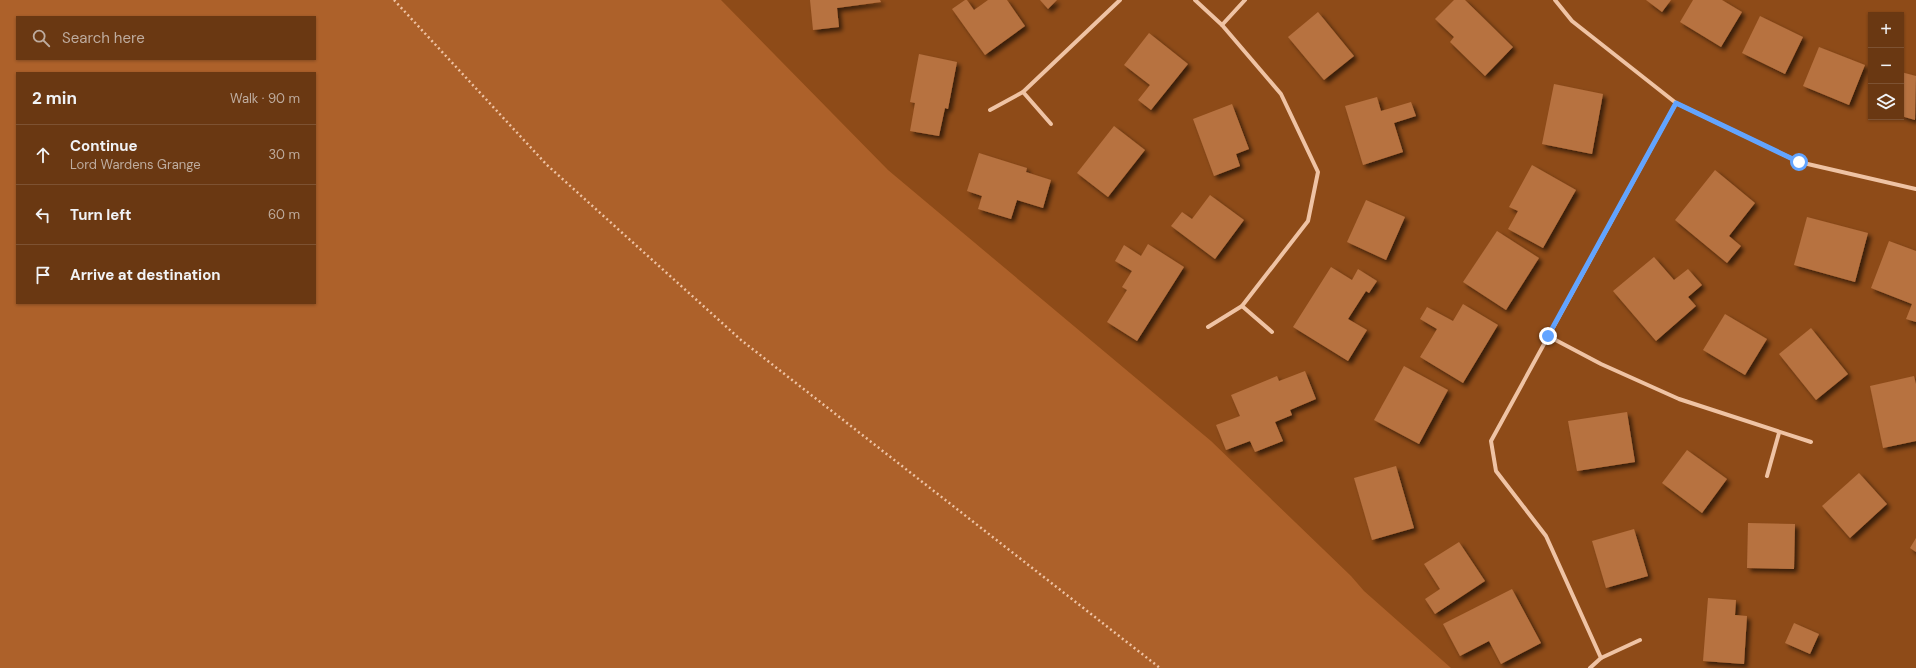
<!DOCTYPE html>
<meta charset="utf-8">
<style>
body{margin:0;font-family:"DM Sans",sans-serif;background:#724320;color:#f1f3f6}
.controls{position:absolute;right:12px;top:12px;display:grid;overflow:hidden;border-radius:0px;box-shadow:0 1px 3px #0004}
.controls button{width:36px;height:36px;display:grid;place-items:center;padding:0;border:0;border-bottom:1px solid #7d5232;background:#6a3812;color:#f1f3f6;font:20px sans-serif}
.stop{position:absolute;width:12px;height:12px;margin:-9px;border:3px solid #62a4ff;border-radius:50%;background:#fff}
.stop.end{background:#62a4ff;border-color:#fff;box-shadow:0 1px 4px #0008}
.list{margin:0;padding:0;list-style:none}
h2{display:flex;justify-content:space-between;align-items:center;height:52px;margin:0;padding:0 16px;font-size:17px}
h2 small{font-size:13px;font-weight:400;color:#beac9f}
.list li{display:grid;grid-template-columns:26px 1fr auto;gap:12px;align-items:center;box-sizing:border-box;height:60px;padding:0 16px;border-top:1px solid #7d5232}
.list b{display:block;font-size:15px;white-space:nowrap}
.list p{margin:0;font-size:13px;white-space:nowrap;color:#beac9f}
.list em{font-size:13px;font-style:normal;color:#beac9f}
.icon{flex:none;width:22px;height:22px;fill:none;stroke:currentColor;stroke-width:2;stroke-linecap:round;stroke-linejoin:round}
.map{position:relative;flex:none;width:1916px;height:668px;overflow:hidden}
.search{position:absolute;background:#6a3812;box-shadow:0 1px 3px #0004;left:16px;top:16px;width:300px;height:44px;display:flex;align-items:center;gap:10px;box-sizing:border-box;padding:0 14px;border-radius:0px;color:#beac9f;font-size:15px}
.panel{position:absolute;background:#6a3812;box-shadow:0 1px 3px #0004;left:16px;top:72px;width:300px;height:232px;border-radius:0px}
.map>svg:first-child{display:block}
.green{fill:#ad612a;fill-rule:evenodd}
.building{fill:#b77240;filter:url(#shadow)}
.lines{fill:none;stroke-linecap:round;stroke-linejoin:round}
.path{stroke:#efc3a4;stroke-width:2.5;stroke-dasharray:2 3;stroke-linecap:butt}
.street{stroke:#efc3a4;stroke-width:4}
.route{stroke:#62a4ff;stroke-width:5}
</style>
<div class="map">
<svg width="1916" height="668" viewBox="0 0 1916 668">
<defs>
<filter id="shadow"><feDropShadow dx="3.5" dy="3.5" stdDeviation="2" flood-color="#0009"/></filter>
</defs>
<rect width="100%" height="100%" fill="#8e4b18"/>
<path class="green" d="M0,0h721l167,170 323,271 140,135 13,15 87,77h-1451zM17,17h298v42h-298zM17,73h298v230h-298z"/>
<g class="building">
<path d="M810,0h70l1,2 -44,6 2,19 -26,3z"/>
<path d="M965,0h2l7,10 14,-10h19l18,26 -40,29 -33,-46z"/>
<path d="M1040,0h17l-9,9z"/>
<path d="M1454,0h11l48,47 -28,29 -35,-34 4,-5 -19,-18z"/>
<path d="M1646,0h25l-9,12z"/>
<path d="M1693,0h29l20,12 -21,35 -41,-25z"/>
<path d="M1318,12l36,44 -30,24 -36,-43z"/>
<path d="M1760,16l43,21 -18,37 -43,-21z"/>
<path d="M1149,33l39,31 -37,46 -13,-10 12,-15 -26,-20z"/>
<path d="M1819,47l46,18 -16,40 -46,-19z"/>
<path d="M919,54l38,8 -9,47 -3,-1 -6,28 -29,-5 5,-28 -5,-1z"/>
<path d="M1901,72l15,4 -1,44 -14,-4z"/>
<path d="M1554,84l49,10 -11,60 -50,-10z"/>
<path d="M1377,97l4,14 30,-9 5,14 -22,7 9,29 -40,13 -18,-59z"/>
<path d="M1871,97v10l-3,-1z"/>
<path d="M1232,104l17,45 -13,5 4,12 -26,10 -21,-57z"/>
<path d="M1114,126l31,24 -37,47 -31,-24z"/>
<path d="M979,153l48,15 -1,4 25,8 -8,28 -26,-8 -6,19 -33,-10 4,-13 -15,-5z"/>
<path d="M1532,165l44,25 -33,58 -35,-19 10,-18 -9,-4z"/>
<path d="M1715,170l40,33 -26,33 12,10 -14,17 -52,-43z"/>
<path d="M1210,195l34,25 -29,39 -44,-33 11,-14 10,7z"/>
<path d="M1366,200l39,17 -19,43 -39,-18z"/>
<path d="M1807,217l61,16 -13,49 -61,-17z"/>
<path d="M1497,231l42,27 -33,52 -43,-28z"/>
<path d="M1889,241l27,10v71l-10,-3 6,-15 -41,-16z"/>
<path d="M1148,244l36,23 -47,74 -30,-19 20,-32 -5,-3 10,-16 -17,-10 9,-16 17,11z"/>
<path d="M1654,257l20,23 14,-11 14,16 -14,12 8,9 -40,35 -43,-50z"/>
<path d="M1331,267l21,13 6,-11 19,12 -8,12 -3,-2 -18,28 19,11 -19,31 -55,-34z"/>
<path d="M1463,304l35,21 -35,58 -43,-26 17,-28 -17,-10 7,-12 26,14z"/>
<path d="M1725,314l42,25 -22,36 -42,-25z"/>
<path d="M1811,328l37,46 -32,26 -37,-46z"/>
<path d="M1404,366l44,24 -29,54 -45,-24z"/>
<path d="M1305,371l11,28 -26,11 2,5 -17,7 8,19 -28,11 -5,-11 -24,9 -10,-25 24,-9 -9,-21 46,-19 2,5z"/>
<path d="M1914,376l2,8v57l-33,7 -13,-62z"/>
<path d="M1627,412l8,50 -58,9 -9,-50z"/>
<path d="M1687,450l40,29 -25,34 -40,-30z"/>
<path d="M1396,466l18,62 -42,12 -18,-62z"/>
<path d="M1859,473l28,31 -37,34 -28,-32z"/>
<path d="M1748,523l47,1 -1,45 -47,-1z"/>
<path d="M1634,529l14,47 -42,12 -14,-47z"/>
<path d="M1916,538v14l-6,-4z"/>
<path d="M1459,542l26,39 -50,33 -10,-15 15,-10 -16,-25z"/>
<path d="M1512,589l29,54 -40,21 -12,-23 -29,15 -17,-32z"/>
<path d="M1708,598l28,2 -1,15 12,1 -3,48 -41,-3z"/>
<path d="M1794,623l25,11 -9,20 -25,-11z"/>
</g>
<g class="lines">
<path class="path" d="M394,0l153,165 194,175 419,328"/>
<g class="street">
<path d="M1195,0l27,25 59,69 37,78 -10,49 -66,85 -34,21"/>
<path d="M1555,0l17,21 104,82 123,59 117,27"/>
<path d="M1222,25l23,-25"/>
<path d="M1023,92l28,32"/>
<path d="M990,110l33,-18 97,-92"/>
<path d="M1242,306l30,26"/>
<path d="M1548,336l53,28 78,35 132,43"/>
<path d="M1767,476l12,-43"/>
<path d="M1601,658l-55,-122 -50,-65 -5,-30 185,-338"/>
<path d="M1590,668l11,-10 39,-18"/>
</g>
</g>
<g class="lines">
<path class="route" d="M1548,336l128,-233 123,59"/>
</g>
</svg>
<div class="controls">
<button>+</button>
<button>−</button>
<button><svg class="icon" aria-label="layers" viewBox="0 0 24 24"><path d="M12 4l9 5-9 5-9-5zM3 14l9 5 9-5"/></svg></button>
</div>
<div class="stop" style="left:1799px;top:162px"></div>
<div class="stop end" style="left:1548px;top:336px"></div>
<div class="search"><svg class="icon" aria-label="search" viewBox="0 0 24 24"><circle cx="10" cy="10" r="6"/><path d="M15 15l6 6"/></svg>Search here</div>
<section class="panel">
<h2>2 min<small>Walk · 90 m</small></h2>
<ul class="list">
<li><svg class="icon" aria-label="ahead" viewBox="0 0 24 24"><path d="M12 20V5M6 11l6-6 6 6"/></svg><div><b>Continue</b><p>Lord Wardens Grange</p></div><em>30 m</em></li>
<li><svg class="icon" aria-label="left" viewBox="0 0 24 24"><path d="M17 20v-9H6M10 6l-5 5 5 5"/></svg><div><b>Turn left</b></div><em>60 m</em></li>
<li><svg class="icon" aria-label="arrive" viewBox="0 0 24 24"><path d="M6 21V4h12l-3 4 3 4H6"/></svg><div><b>Arrive at destination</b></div></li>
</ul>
</section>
</div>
